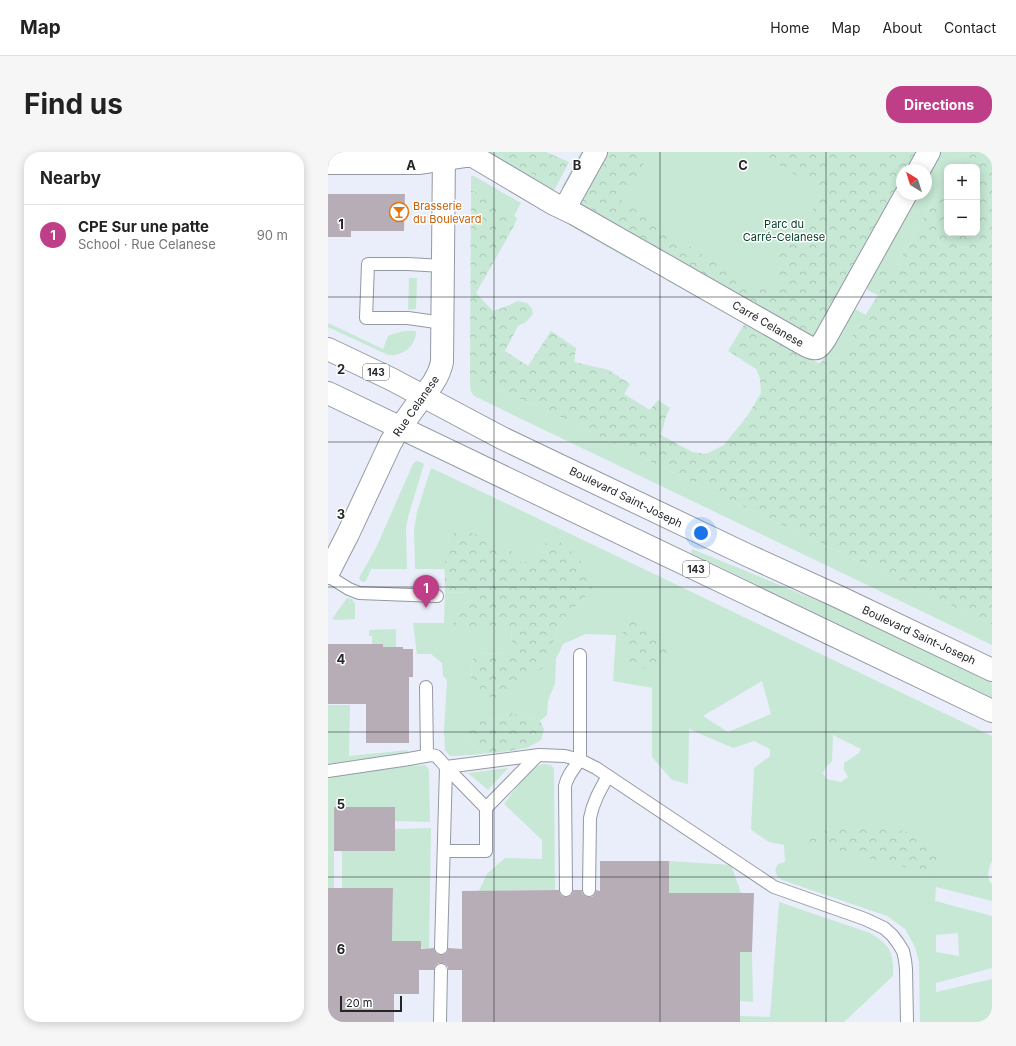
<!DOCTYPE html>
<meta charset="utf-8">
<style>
body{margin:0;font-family:Inter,sans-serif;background:#f6f6f6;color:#222}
.controls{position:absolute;right:12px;top:12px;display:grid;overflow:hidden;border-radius:8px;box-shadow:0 2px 10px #0003}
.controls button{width:36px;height:36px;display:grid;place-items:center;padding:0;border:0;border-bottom:1px solid #e0e0e0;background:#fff;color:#222;font:20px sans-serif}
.compass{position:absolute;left:568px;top:12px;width:36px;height:36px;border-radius:50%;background:#fff;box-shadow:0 2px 10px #0003;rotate:322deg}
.scale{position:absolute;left:12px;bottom:10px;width:62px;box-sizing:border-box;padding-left:4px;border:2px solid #232529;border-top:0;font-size:11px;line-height:14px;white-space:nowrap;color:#232529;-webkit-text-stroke:3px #fff;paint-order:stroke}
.you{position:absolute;left:373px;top:381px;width:14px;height:14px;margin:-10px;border:3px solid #fff;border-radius:50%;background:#1a73e8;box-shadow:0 0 0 6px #1a73e833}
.badge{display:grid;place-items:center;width:26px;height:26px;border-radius:50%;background:#bf3e88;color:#fff;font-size:13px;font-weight:700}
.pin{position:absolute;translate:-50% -33px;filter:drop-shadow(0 1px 2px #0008)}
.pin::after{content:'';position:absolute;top:21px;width:14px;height:12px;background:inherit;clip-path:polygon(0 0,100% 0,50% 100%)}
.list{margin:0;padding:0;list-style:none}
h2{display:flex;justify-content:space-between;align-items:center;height:52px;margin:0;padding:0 16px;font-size:17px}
h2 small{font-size:13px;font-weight:400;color:#767676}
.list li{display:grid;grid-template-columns:26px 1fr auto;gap:12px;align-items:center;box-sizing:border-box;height:60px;padding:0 16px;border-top:1px solid #e0e0e0}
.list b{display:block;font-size:15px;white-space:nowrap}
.list p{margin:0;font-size:13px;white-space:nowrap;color:#767676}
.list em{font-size:13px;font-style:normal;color:#767676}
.map{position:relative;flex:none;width:664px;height:870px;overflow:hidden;border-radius:16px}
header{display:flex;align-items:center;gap:24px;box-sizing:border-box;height:56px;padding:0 20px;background:#fff;border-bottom:1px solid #e0e0e0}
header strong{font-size:19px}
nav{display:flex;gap:22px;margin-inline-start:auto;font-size:14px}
.intro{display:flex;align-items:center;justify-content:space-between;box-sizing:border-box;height:96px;padding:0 24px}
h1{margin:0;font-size:28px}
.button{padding:10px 18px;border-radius:16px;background:#bf3e88;color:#fff;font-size:14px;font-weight:700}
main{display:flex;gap:24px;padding:0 24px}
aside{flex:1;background:#fff;border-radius:16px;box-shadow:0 2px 10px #0003}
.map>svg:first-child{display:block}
.green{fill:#c6e8d5;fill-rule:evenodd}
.forest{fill:url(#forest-crowns)}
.building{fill:#b7adb7}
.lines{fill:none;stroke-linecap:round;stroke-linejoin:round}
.service-casing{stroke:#9499a3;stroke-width:14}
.minor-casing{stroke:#9499a3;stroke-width:24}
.tertiary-casing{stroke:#9499a3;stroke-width:24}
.primary-casing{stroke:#9499a3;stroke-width:24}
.service{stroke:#fff;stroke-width:12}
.minor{stroke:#fff;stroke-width:22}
.tertiary{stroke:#fff;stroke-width:22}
.primary{stroke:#fff;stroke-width:22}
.grid{fill:none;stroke:#232529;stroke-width:1;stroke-opacity:0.55}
.labels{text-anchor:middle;stroke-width:3;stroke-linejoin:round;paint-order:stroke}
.shield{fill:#fff;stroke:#656669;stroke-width:1}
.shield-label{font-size:10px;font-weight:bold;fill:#232529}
.food-label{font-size:11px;fill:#c56008;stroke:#fff;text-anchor:start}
.park-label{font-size:11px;fill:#044029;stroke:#fff}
.street-label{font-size:11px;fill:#232529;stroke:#fff}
.grid-label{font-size:13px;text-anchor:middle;font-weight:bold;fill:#232529;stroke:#fff;stroke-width:3;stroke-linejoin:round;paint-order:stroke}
</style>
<header>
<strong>Map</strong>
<nav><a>Home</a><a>Map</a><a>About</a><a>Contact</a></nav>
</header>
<div class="intro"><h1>Find us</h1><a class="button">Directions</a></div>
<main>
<aside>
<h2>Nearby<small></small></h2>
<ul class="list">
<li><span class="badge">1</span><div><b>CPE Sur une patte</b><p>School · Rue Celanese</p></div><em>90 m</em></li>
</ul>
</aside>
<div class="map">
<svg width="664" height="870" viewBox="0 0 664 870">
<defs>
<pattern id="forest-crowns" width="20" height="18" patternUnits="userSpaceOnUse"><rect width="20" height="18" fill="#c6e8d5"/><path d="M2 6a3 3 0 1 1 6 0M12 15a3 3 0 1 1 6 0" fill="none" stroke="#aac7b7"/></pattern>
</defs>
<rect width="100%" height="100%" fill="#e9eefa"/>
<g class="green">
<path d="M156,0h10l62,35 -3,4z"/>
<path d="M253,0h3l-19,37 -3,-2z"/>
<path d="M279,0h312l-17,18v11l-87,153 -234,-135z"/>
<path d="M612,0h22l-9,15h-6v10l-54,94 -18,8 4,7 -1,9 -9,-4 -4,-5 52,-92h9v-16z"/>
<path d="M143,24h3l47,27 -7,13 -43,-26z"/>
<path d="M230,63l75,44 -1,2 -75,-43z"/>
<path d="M339,125l65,38v2l-66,-37z"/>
<path d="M81,126h8l-1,31 -8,1z"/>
<path d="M524,157h3l11,6 -28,44 -13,-2z"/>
<path d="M0,171l55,26 5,-13c10,-4 17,-6 28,-5 0,16 -13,25 -28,24l-60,-28z"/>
<path d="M142,225l82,36 161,79 279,133v20l-516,-248c-7,-4 -6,-13 -6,-20z"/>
<path d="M88,309l4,1 4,2 -16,53 -2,11 1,41h-36l-5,12 -2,1 -3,-1 -2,-3 17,-30 37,-84z"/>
<path d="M103,316c188,88 374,179 561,268v125c-4,7 -6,17 0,24v16l-56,-14 -1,14 57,15v52l-56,15v9l56,-13v43h-72l-1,-60 -4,-15 -10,-18 -18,-13 -105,-36 -4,-3 -3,-7 3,-6 7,-2 -1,-17 -15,-3 -18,-12 3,-62 16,-12v-7l-16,-8 -21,7 -44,-19 -1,55 -16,-4 -20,-23v-69l-39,-7 3,-46 -30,-1 -23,10 -7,15 -1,24 -7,18 -1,14 -7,6 -29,-8 -13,7 -14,-3 -15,17 1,9 9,9h23l-32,3 -20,1 -5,-6 -1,-20 3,-50 -4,-4 -1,-13 -11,-9h-14l-4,-31h31l1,-31 21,1 7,2v5l-10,3 39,24 10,1 -1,25 -38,1 -2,23 82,-32 4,-17 14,-18 13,-11 -42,-55 -10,18h-19l-1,-10 -63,-12 -3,14 -1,15h-30l-1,-39 3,-18zM434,529l9,33 -43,18 -25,-16zM505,583l28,14 -2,4 -15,10v7l4,7 -7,5 -15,-3 -3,-6 3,-6 6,-6zM630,781l1,23 -23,-4v-17z"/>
<path d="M364,397l151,62 149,72v15l-301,-145z"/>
<path d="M19,446l5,1 3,5v15l-19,1 -4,-1z"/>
<path d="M68,477v18h-13v-3h-11v-8h-3v-6z"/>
<path d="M0,553h22l-1,51 59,-6 -1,3 -79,11z"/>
<path d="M214,612l9,1 3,4 1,121 -76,1 8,-17 18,-16 37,1v-19l-38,-36 17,-23 11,-12z"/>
<path d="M97,613l3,3 1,3 1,51 -35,-1 -1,-14h-60v81h-6v-112l82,-10z"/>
<path d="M180,616l-20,22 -20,-17z"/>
<path d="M103,676l-2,120h-8l-1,-7h-28l1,-53h-51v-37h53v-22z"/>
<path d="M341,709l62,4 10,28h-72z"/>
<path d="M451,750l91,31c20,12 24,19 23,43l-49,46h-104v-6l30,1z"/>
<path d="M412,800h12l1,50 -13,-1z"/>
</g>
<g class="forest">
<path d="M166,0h52l23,10 -13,25z"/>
<path d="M279,0h44l-30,48 42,29 93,60 22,-4v-38l20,-11 13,-18 7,-29 -58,-36 1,-1h99l21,12 7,-12h31l-10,18h-7v11l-87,153 -4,2 -230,-130 -1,-4 1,-3z"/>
<path d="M634,0h30v473l-279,-133 -161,-79 -82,-36 1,-187 30,17 16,11 -3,8 -38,67 17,18 9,-3 16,-7 9,2 5,6 1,5 -7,8 -8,4 -13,25 23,15 23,-35 25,17 -2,14 35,8 21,14 -6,10 26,16 8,-10 12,8 -4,8 -5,19 31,17 14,2 18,-9 24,-30 13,-22 -1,-15 -4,-9 -28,-18 17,-28 4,-1 71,42 5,-7 13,2 40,-64 1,-9 -4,-7 1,-5 7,-5 10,2 54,-94v56h30v-66h-24z"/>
<path d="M130,378l17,4 38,18v10h19l10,-18 17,-3 14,12 13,14 8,17 -10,15 -13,11 -14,18 -4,17 -9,22 -31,24 -20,7 -15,-5 -7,-16 2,-23 38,-1 1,-25h-51l-8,-5 1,-11 9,-9 10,-3 -1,-5 -6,-2 -21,-1c0,-16 -3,-54 13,-62z"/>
<path d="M304,466h3l9,3 8,8 13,8 7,13 -6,11 -18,8 -15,-3 -7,-8 1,-10 -4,-11v-12z"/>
<path d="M183,561l29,8 4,8 -3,11 -14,8 -25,4h-23l-9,-9 -1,-8 4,-12 11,-6 14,3z"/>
<path d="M530,672l46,7 20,8 15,18 -3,18 -130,-33 20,-12z"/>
</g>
<g class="building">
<path d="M0,42h77l-1,37h-53v6h-23z"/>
<path d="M0,492h55v3h20v2h10v28h-4v66h-43v-39h-38z"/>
<rect x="6" y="655" width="61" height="44"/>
<path d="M272,709h69v32h85l-2,59h-12v70h-278v-52h-14v-3l-3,-3 -4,-1h-3l-3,3 -1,4h-15v24h-25v28h-66v-134h65l-1,53h29v8l13,-1 1,4 2,2 4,1 4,-1 2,-2 1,-4 14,1v-58l97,-1 1,4 2,2 4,1 4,-1 2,-2 1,-4h9v3l3,3 4,1h3l3,-3 1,-4 4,1z"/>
</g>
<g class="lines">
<defs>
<g id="service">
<path d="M115,171l-35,-5h-42l2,-54h40l35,2"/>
<path d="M0,424l21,13 10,4 78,3"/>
<path d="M98,535l1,68"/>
<path d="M0,619l81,-12 22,-4 5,1 3,3 7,8 40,41 51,-52"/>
<path d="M116,699h42v-43"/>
<path d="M238,738l-1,-104c2,-10 9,-18 15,-26v-105"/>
<path d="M261,738l1,-72c3,-16 10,-28 18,-42"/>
<path d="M113,796l5,-181 93,-12 26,1 15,4 16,8 178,119 91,32 19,9 8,7 6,8 5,8 2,9 1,9 1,53"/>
<path d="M112,870l1,-52"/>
</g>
<g id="minor">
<path d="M0,11h92l46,-7h7l81,48 21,10 232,132c10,5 12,2 18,-7l81,-145"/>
<path d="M591,18l10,-18"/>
<path d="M237,56l31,-56"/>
</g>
<path id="tertiary" d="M0,421l20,-39 43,-92c9,-15 19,-28 29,-42 10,-12 19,-23 22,-38l2,-210"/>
<g id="primary">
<path d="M0,197l63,30 111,59 245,117 92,42 153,73"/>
<path d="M0,241l664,318"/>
</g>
</defs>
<use href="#service" class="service-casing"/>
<use href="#minor" class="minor-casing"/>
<use href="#tertiary" class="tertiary-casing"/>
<use href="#primary" class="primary-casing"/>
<use href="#service" class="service"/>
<use href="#minor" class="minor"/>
<use href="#tertiary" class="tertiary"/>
<use href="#primary" class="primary"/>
</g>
<path class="grid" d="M166,0v870M332,0v870M498,0v870M0,145h664M0,290h664M0,435h664M0,580h664M0,725h664"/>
<defs>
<symbol id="bar-ring" viewBox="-11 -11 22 22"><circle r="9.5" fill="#fff" stroke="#e8710a" stroke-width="1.5"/><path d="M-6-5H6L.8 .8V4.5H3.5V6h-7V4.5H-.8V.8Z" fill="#e8710a"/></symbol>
</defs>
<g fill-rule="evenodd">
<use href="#bar-ring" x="60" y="49" width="22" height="22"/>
</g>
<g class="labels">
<g class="shield">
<rect x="35" y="212" width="26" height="16" rx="3"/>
<rect x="355" y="409" width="26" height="16" rx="3"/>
</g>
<g class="shield-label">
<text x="48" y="224">143</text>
<text x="368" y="421">143</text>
</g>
<g class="food-label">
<text x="85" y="58">Brasserie<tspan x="85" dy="13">du Boulevard</tspan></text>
</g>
<g class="park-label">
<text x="456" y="76">Parc du<tspan x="456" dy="13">Carré-Celanese</tspan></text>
</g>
<g class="street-label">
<text transform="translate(440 172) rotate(30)" y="4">Carré Celanese</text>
<text transform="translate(88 254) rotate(-55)" y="4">Rue Celanese</text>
<text transform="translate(298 345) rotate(26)" y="4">Boulevard Saint-Joseph</text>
<text transform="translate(591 483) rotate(25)" y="4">Boulevard Saint-Joseph</text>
</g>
</g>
<g class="grid-label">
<text x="83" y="18">A</text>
<text x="249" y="18">B</text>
<text x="415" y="18">C</text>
<text x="13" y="77">1</text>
<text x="13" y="222">2</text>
<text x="13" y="367">3</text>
<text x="13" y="512">4</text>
<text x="13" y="657">5</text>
<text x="13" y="802">6</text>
</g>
</svg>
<div class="controls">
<button>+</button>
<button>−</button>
</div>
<svg class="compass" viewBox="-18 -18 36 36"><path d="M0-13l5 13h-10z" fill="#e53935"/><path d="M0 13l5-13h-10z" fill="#767676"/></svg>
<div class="scale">20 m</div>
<div class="you"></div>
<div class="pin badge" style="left:98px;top:456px">1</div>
</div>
</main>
